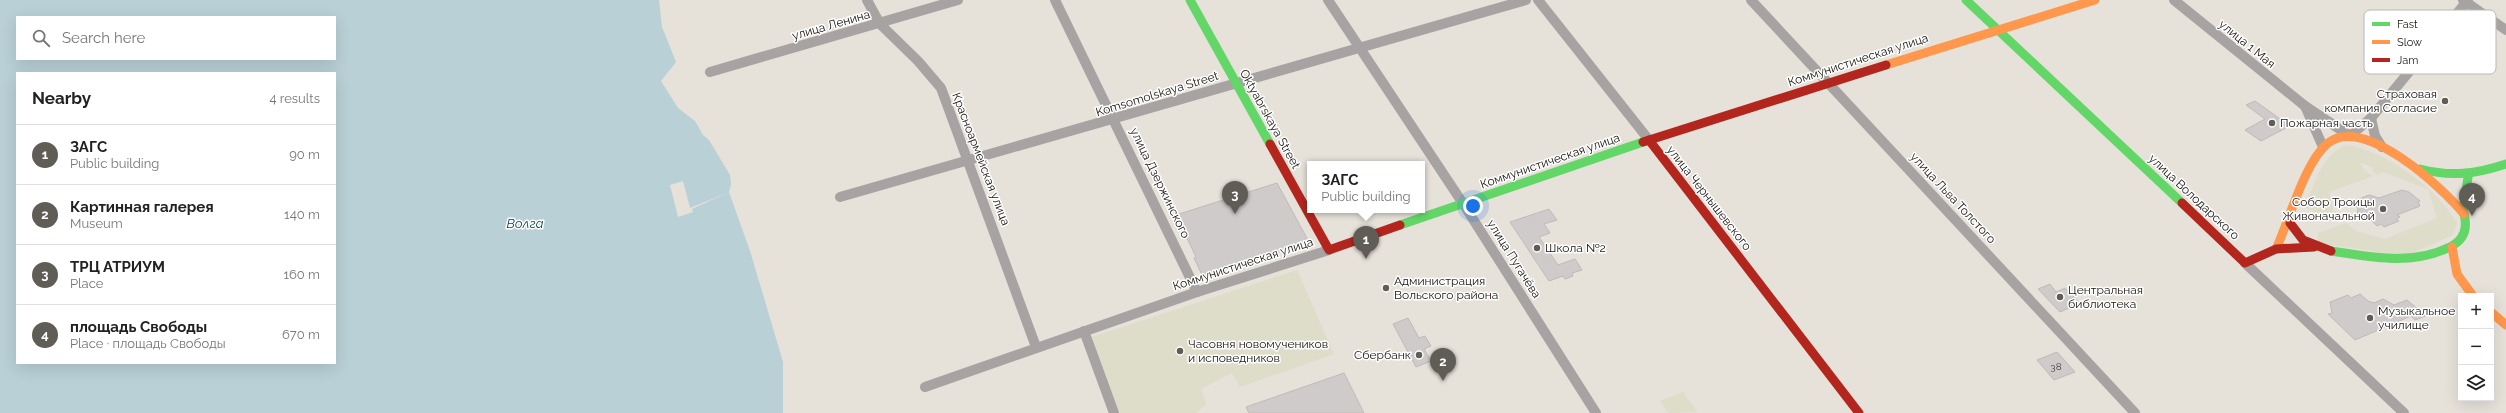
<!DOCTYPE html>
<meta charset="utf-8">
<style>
body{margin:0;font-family:Raleway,sans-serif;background:#f6f6f6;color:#222}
.controls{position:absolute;right:12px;bottom:12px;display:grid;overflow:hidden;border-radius:0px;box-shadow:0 4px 16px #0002}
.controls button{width:36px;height:36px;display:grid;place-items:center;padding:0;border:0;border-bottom:1px solid #e0e0e0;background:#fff;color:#222;font:20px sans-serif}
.you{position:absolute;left:1473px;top:206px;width:14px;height:14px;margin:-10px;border:3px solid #fff;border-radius:50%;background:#1a73e8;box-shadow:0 0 0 6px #1a73e833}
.badge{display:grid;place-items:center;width:26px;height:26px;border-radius:50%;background:#605c56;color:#fff;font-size:13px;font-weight:700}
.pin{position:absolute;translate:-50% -33px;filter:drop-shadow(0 1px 2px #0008)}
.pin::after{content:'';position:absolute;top:21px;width:14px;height:12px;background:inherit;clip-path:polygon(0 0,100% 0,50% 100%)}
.popup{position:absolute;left:1307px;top:161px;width:118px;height:52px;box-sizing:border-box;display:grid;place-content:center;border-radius:0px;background:#fff;filter:drop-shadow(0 1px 3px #0005);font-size:13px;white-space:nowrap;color:#767676}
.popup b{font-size:15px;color:#222}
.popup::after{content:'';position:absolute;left:50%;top:100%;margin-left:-8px;border:8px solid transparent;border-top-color:#fff}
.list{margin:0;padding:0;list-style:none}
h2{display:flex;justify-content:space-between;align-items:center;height:52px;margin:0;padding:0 16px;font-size:17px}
h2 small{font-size:13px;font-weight:400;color:#767676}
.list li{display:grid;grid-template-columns:26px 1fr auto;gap:12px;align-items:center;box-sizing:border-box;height:60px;padding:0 16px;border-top:1px solid #e0e0e0}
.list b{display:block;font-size:15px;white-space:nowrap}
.list p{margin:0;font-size:13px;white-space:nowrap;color:#767676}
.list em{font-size:13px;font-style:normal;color:#767676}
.icon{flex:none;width:22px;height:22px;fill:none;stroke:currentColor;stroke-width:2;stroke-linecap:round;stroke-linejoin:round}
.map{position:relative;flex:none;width:2506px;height:413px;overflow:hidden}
.search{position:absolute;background:#fff;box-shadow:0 4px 16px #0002;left:16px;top:16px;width:320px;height:44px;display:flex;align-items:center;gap:10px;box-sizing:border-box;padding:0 14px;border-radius:0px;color:#767676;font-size:15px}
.panel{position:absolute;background:#fff;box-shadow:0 4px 16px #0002;left:16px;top:72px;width:320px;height:292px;border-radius:0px}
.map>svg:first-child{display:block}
.green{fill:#ddddc9}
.water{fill:#b8d0d6;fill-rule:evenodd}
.pier{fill:#e6e1d9}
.building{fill:#cfcbca;stroke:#bebab9}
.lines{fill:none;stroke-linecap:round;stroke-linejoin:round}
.street{stroke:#a6a3a2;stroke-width:10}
.fast{stroke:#63d668;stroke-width:9}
.slow{stroke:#ff974d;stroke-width:9}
.jam{stroke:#b3261e;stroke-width:9}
.poi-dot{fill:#605c56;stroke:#fff;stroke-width:1.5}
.labels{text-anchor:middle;stroke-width:3;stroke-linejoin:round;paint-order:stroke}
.number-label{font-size:10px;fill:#46423e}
.street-label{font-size:12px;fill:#181510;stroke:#fff}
.poi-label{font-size:12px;fill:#181510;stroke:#fff;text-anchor:start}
.water-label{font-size:13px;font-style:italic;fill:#0c424f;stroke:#fff}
.key{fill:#fff;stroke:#bab9b7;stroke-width:1}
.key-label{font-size:11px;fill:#181510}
</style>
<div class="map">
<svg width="2506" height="413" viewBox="0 0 2506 413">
<rect width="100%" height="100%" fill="#e6e1d9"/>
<g class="green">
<path d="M2346,145c41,6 90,43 111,78l-4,12 -43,19h-17l-75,-11v-10l28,-10 10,8 29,8 52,-21 -9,-29 -45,-17 -6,3 -5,-5 1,-2 -10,-5 -3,1 5,7 8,5 -44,16 4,18 7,6 -15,5 -9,-4 1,-4 -12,-6c9,-23 17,-52 41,-62z"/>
<path d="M1297,270l37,84 -94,33 -8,-14 -31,16 5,15 -10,9h-76l-30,-74 2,-2z"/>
<path d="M1683,392l14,20 -28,1 -9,-12z"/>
</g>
<path class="water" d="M0,0h659l3,27 14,35 -15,19 17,27 17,13 8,14 6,5 21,35 1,9 -2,8 21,59 33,111v51h-783zM17,17h318v42h-318zM17,73h318v290h-318z"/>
<path class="pier" d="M683,181l7,27 39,-16 -37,17 1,3 -15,5 -8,-32z"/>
<g class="building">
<path d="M2255,101l35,25 -29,15 -16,-11 20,-11 -19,-14z"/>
<path d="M1277,183l32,59 -106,35 -9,-19 2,-1 -20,-42z"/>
<path d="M2402,190l7,2 11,9 -2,1 2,4 -23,9 3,2 -4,2 3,2 -15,6 -3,-3 -4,2 -6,-6h-9l-5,-5 1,-7 -4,-3 3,-1 -3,-3 15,-6 10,3z"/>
<path d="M1549,209l8,11 -13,4 6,9 -11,4 19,28 17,-6 7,11 -10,3 1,3 -8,3 -2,-3 -14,5 -39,-59z"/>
<path d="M2050,284l6,8 9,-4 15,15 -20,9 -22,-23z"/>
<path d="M2360,294l8,7 6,2 9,-4 11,6 13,-5 19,16 -11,4 -4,-4 -56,24 -27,-26 4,-1 -2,-11 18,-7 3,3z"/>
<path d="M1408,318l11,20 6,-2 6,10 -7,3 7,12 -15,6 -23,-43z"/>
<path d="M2057,352l18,20 -21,8 -17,-20z"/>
<path d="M1344,373l20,40h-115l-3,-6z"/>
</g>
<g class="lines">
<g class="street">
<path d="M867,0l13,24 38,37 23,27 95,259"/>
<path d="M1055,0l142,292"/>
<path d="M1328,0l136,205 132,208"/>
<path d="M1538,0l111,140"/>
<path d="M1751,0l384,413"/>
<path d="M2174,0l131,106 45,30 21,-18 97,-118"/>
<path d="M2463,0l43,30"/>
<path d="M710,72l248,-72"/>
<path d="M2305,106l18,41"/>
<path d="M2371,118l4,18 7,11"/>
<path d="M840,197l686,-197"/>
<path d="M2245,263l159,150"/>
<path d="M1084,331l30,82"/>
<path d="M925,387l272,-95 132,-42"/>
</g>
<g class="fast">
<path d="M1190,0l80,144"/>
<path d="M1966,0l216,203"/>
<path d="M2420,169c31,8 56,5 86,-5"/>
<path d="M2463,212l5,-35"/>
<path d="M1400,225l243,-83"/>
<path d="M2331,251c40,6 80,15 119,-4 14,-7 18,-18 14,-33"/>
</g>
<g class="slow">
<path d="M1886,65l209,-65"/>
<path d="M2452,247l5,27 16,22"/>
<path d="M2276,249c13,-28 29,-88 52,-106 36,-28 114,44 136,71"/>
<path d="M2491,312l15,13"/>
</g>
<g class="jam">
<path d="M1649,140l210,273"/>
<path d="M1643,142l243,-77"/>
<path d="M1270,144l59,106 71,-25"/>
<path d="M2182,203l63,60 31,-14 38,-2"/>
<path d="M2290,223l13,17 28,11"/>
</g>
</g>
<g class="poi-dot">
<circle cx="2445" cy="101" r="4"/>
<circle cx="2272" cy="123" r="4"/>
<circle cx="2383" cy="209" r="4"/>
<circle cx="1537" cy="248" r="4"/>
<circle cx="1386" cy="288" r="4"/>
<circle cx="2060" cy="297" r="4"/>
<circle cx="2370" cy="318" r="4"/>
<circle cx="1180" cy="351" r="4"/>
<circle cx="1419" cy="355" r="4"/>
</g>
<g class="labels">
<g class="number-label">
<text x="2056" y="370">38</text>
</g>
<g class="street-label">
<text transform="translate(831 25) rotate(-16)" y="4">улица Ленина</text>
<text transform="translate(2247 44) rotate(39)" y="4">улица 1 Мая</text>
<text transform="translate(1858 60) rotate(-18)" y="4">Коммунистическая улица</text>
<text transform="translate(1157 94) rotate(-17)" y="4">Komsomolskaya Street</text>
<text transform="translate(1270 119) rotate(61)" y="4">Oktyabrskaya Street</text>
<text transform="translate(981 159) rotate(69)" y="4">Красноармейская улица</text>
<text transform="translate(1550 161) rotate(-19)" y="4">Коммунистическая улица</text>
<text transform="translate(1160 183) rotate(64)" y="4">улица Дзержинского</text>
<text transform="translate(2194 197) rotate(43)" y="4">улица Володарского</text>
<text transform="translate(1709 198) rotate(52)" y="4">улица Чернышевского</text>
<text transform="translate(1953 198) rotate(47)" y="4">улица Льва Толстого</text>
<text transform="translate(1514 259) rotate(58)" y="4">улица Пугачёва</text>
<text transform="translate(1243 264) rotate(-18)" y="4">Коммунистическая улица</text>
</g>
<g class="poi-label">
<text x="2437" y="98" text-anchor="end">Страховая<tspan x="2437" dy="14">компания Согласие</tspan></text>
<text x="2280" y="127">Пожарная часть</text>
<text x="2375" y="206" text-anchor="end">Собор Троицы<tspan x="2375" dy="14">Живоначальной</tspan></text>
<text x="1545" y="252">Школа №2</text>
<text x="1394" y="285">Администрация<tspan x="1394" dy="14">Вольского района</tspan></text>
<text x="2068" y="294">Центральная<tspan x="2068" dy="14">библиотека</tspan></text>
<text x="2378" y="315">Музыкальное<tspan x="2378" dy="14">училище</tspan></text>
<text x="1188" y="348">Часовня новомучеников<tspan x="1188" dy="14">и исповедников</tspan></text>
<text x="1411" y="359" text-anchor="end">Сбербанк</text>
</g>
<g class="water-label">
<text x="525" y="228">Волга</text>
</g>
</g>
<rect x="2364" y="10" width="132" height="64" rx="6" class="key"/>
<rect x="2372" y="22" width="18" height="4" fill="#63d668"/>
<rect x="2372" y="40" width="18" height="4" fill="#ff974d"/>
<rect x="2372" y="58" width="18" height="4" fill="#b3261e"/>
<g class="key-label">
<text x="2397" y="28">Fast</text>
<text x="2397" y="46">Slow</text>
<text x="2397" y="64">Jam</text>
</g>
</svg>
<div class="controls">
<button>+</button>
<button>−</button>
<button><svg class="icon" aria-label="layers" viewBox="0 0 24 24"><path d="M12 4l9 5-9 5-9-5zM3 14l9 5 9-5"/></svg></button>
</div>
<div class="you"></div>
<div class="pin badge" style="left:1366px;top:259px">1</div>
<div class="popup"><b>ЗАГС</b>Public building</div>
<div class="pin badge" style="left:1443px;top:381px">2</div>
<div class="pin badge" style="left:1235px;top:214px">3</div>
<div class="pin badge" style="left:2472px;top:216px">4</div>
<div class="search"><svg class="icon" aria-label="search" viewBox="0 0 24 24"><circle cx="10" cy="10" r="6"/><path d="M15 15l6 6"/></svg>Search here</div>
<section class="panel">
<h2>Nearby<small>4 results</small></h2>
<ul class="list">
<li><span class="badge">1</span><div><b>ЗАГС</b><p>Public building</p></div><em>90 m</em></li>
<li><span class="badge">2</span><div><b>Картинная галерея</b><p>Museum</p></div><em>140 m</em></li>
<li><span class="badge">3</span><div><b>ТРЦ АТРИУМ</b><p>Place</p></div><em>160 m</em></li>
<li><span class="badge">4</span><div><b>площадь Свободы</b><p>Place · площадь Свободы</p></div><em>670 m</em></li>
</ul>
</section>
</div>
